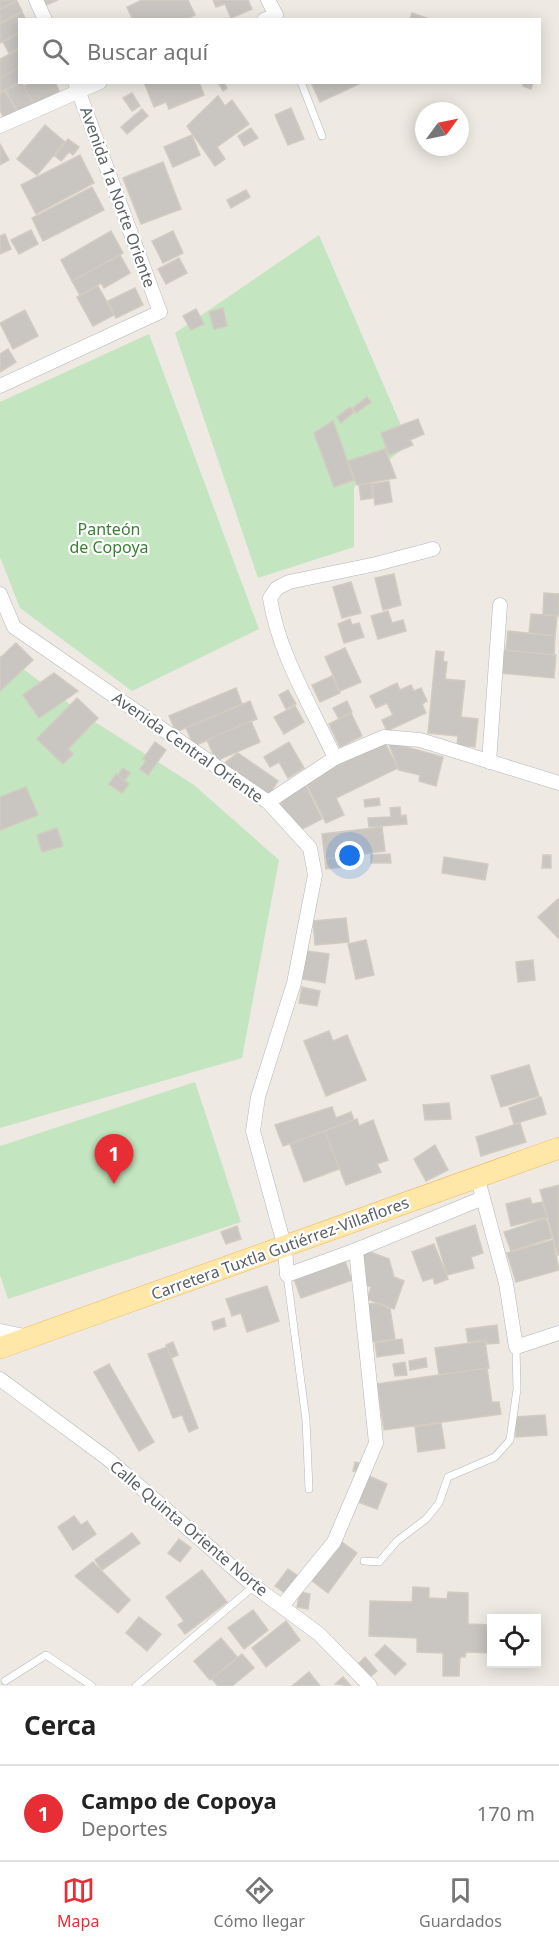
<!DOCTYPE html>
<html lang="es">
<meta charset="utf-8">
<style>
body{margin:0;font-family:"Noto Sans",sans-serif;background:#f2f2f2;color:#222}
.controls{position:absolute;right:18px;bottom:18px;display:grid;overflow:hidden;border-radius:0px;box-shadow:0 3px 15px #0003}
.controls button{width:54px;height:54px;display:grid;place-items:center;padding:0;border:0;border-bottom:2px solid #e0e0e0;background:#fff;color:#222;font:30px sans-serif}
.compass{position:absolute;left:415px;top:102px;width:54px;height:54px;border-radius:50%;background:#fff;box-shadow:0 3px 15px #0003;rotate:57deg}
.you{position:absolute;left:350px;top:856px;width:21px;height:21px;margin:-15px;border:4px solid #fff;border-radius:50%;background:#1a73e8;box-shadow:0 0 0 9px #1a73e833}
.badge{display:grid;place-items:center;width:39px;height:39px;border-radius:50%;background:#e82e35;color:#fff;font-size:20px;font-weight:700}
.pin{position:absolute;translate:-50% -50px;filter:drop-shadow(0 2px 3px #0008)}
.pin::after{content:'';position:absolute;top:32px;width:21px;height:18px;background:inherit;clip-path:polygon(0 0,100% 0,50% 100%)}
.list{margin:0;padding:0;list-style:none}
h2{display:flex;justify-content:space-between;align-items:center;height:78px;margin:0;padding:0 24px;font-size:26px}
h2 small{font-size:20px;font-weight:400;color:#767676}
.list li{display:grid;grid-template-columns:39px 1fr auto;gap:18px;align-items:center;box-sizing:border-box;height:96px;padding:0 24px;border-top:2px solid #e0e0e0}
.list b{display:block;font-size:22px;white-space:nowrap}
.list p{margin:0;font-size:20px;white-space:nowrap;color:#767676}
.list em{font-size:20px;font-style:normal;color:#767676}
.icon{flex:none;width:33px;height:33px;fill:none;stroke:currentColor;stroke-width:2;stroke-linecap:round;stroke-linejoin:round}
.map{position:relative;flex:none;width:559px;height:1686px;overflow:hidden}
.search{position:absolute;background:#fff;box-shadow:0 3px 15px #0003;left:18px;right:18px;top:18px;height:66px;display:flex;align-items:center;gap:15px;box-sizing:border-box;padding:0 21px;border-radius:0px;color:#767676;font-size:22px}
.sheet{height:174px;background:#fff}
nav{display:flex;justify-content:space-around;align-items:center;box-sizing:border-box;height:84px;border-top:2px solid #e0e0e0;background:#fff;font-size:16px;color:#767676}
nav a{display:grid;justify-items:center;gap:3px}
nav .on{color:#e82e35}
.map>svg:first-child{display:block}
.green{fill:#c3e5bf}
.building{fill:#c9c5c0;stroke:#d2cbc1;stroke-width:1.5}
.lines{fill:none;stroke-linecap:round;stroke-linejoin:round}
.service-casing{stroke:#b4b6ba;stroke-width:8}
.minor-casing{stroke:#b4b6ba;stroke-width:15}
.secondary-casing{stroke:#b4b9bd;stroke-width:21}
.primary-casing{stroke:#f1b559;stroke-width:22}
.service{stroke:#fff;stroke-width:7}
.minor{stroke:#fff;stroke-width:14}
.secondary{stroke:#fff;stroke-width:20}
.primary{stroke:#ffe7a7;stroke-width:21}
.labels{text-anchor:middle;stroke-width:4.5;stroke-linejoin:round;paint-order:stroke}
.street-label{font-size:16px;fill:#5b6064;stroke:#fff}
.park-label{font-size:16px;fill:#398234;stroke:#fff}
</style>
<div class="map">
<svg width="559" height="1686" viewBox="0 0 559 1686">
<rect width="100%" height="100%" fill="#eeeae3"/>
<g class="green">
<path d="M319,235l90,209 -55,43v60l-96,31 -83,-245z"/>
<path d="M149,334l110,295 -127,62 -112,-83 -20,-51v-155z"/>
<path d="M5,655l79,60 110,70 85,75 -37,198 -242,70v-472z"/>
<path d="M195,1082l46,140 -233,77 -8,-24v-129z"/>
</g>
<g class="building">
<path d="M0,0h17l-17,9z"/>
<path d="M44,0h14l-12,5z"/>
<path d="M142,0h46l7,15 -10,5h-52l-6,-13z"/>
<path d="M213,0h35l4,9 -21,9 -6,-14 -9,3z"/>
<path d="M17,1l5,10 -22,12v-13z"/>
<path d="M22,12l4,8h-6v12l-20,11v-19z"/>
<path d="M412,13l20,7h-22z"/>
<path d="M20,33v15l-11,5 -6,-11z"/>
<path d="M20,49v18l-20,11v-19z"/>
<path d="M20,67v15l-19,10 -1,-14z"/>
<path d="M22,82l12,23 -15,8 -13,-23z"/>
<path d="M32,82h23l4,9 -25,14 -10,-19z"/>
<path d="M144,82h55l5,13 -35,14 -3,-7 -12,5z"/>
<path d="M224,82l3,6 -4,3 -4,-7z"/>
<path d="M311,82h52l-43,20z"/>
<path d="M524,82h9l-2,7 -8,-3z"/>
<path d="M5,91l13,22 -13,7 -5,-10v-17z"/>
<path d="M132,93l8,13 -8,5 -9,-13z"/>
<path d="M218,96l7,10 7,-6 17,24 -32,23 8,12 -10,7 -28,-40z"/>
<path d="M291,108l13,31 -16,6 -13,-30z"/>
<path d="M142,109l6,7 -21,18 -6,-7z"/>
<path d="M45,125l20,17 -28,33 -20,-16z"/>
<path d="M251,128l7,10 -14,8 -6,-10z"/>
<path d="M192,135l8,20 -27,12 -9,-20z"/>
<path d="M68,139l11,8 -6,8 -4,-3 -8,9 -6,-5z"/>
<path d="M0,144l9,16 -9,5z"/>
<path d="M80,155l14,28 -58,31 -15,-29z"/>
<path d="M163,162l18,47 -40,15 -18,-46z"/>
<path d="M92,187l12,23 -61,31 -11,-23z"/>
<path d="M246,190l4,7 -19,11 -4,-8z"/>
<path d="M31,230l7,14 -19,10 -8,-14z"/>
<path d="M111,231l12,22 -51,28 -11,-21z"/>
<path d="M173,231l10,22 -20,10 -11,-22z"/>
<path d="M5,234l6,15 -11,5v-18z"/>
<path d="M120,255l10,18 -26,15 -3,-5 -21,12 -8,-14z"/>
<path d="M179,258l8,15 -21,11 -8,-15z"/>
<path d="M98,286l16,29 -21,11 -16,-29z"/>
<path d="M135,288l8,17 -27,13 -8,-17z"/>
<path d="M223,308l4,18 -13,3 -5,-17z"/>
<path d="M196,309l8,15 -13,6 -8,-14z"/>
<path d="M25,310l13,26 -25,13 -13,-26z"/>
<path d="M8,349l8,13 -16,10v-18z"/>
<path d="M367,397l4,5 -15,11 -3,-5z"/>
<path d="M350,407l4,5 -13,11 -4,-6z"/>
<path d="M418,419l6,15 -14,6 3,5 -24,10 -8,-22z"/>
<path d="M333,421l21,59 -20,7 -20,-54z"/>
<path d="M385,449l11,29 -39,7 -9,-24z"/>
<path d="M389,481l3,21 -17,3 -3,-21z"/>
<path d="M371,483l2,15 -12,2 -2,-15z"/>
<path d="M394,574l7,31 -18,5 -8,-32z"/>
<path d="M351,582l10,31 -19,5 -9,-31z"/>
<path d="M544,593l15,1 -1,22 -15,-2z"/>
<path d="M388,611l4,12 11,-3 3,11 -28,8 -7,-23z"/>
<path d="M531,614l26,2 -2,20 -26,-3z"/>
<path d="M350,619l2,6 7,-2 5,14 -20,6 -6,-19z"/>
<path d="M508,631l47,5 -1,19 -48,-5z"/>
<path d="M16,643l17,17 -33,31v-33z"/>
<path d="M345,648l16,34 -21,9 -15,-34z"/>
<path d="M502,650l54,5 -2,23 -54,-5z"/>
<path d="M436,651l8,1 -1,9 4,1 -2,17 20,2 -4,36 17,2 -3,28 -18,-2 1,-9 -30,-3z"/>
<path d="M54,673l24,18 -39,27 -16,-23z"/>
<path d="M332,676l8,17 -20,9 -8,-17z"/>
<path d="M397,683l3,7 11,-5 3,6 7,-3 6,13 -5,3 4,9 -39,18 -5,-11 11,-5 -6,-12 -11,5 -6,-12z"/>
<path d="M236,688l6,16 -66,28 -7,-16z"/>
<path d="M288,690l8,14 -10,5 -7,-14z"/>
<path d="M77,698l21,20 -30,31 5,5 -10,10 -26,-25z"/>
<path d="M250,701l7,18 -63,27 -8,-18z"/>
<path d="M347,701l5,11 -13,7 -6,-11z"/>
<path d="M295,706l9,16 -20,12 -10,-17z"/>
<path d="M351,713l11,23 -22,11 -11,-23z"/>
<path d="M251,721l9,21 -44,19 -9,-21z"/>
<path d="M155,742l11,8 -18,25 -8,-6 6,-8 -3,-2z"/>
<path d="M289,742l15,26 -16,10 -9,-16 -9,5 -6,-10z"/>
<path d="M388,742l55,15 -7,29 -17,-5 1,-6 -21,-5z"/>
<path d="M385,743l13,25 -62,30 8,17 -18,8 -21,-42z"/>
<path d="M238,753l40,28 -10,15 -45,-32z"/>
<path d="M123,768l7,5 -5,7 -7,-5z"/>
<path d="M116,774l13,10 -7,9 -13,-9z"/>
<path d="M304,782l18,37 -20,10 -22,-24 17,-19z"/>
<path d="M26,787l12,28 -38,15v-33z"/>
<path d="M379,798l1,7 -15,2 -1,-7z"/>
<path d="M400,807l1,9 5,-1 1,9 -38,3 -1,-9 23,-1 -1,-9z"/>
<path d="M382,827l3,24 -60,8 -3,-25z"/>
<path d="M57,828l6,18 -21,6 -5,-17z"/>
<path d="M390,854l1,9h-20v-8z"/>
<path d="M359,855l1,10 -34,4 -1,-10z"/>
<path d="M543,855h8v13h-9z"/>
<path d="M444,857l44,7 -3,16 -43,-7z"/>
<path d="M559,898v41l-21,-22z"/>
<path d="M346,918l3,24 -34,3 -2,-24z"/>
<path d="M366,940l8,35 -18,4 -8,-35z"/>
<path d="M306,951l23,3 -4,29 -23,-4z"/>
<path d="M533,960l2,20 -17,2 -2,-20z"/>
<path d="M302,987l18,4 -3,15 -18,-3z"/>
<path d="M329,1031l4,10 14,-6 19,45 -40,16 -22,-55z"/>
<path d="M529,1065l10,31 -38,11 -10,-31z"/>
<path d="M541,1097l5,17 -32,10 -5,-16z"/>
<path d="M449,1103l2,16 -26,1 -2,-15z"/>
<path d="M332,1107l4,11 15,-6 3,8 -71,26 -8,-21z"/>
<path d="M357,1119l2,7 14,-6 15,40 -11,4 4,8 -35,13 -21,-54z"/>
<path d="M520,1123l6,19 -45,14 -5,-19z"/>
<path d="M325,1131l14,38 -35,13 -14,-38z"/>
<path d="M435,1145l13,25 -22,11 -12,-22z"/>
<path d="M559,1185v69l-1,1 -18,-65z"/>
<path d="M530,1198l2,6 10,-2 5,15 -36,9 -5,-22z"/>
<path d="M546,1218l6,20 -41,13 -7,-19z"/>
<path d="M475,1225l8,28 -12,4 3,11 -27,7 -11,-37z"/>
<path d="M237,1226l4,13 -15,5 -5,-12z"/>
<path d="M553,1240l6,30 -43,12 -9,-29z"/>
<path d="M434,1244l14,35 -13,5 -2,-6 -10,3 -11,-29z"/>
<path d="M365,1250l24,9 5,18 10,4 -10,28 -27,-10 4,-12 -7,-2 -6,-18z"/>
<path d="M345,1261l7,19 -51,18 -7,-19z"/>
<path d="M267,1286l12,35 -32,11 -6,-19 -9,3 -6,-17z"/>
<path d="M377,1303l13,6 5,30 -22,3 -6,-38z"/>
<path d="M224,1318l2,8 -12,4 -2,-8z"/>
<path d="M497,1325l2,18 -12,1 -1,-4 -18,2 -2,-13z"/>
<path d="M402,1339l2,14 -27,4 -2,-14z"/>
<path d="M485,1341l4,27 -50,7 -4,-27z"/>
<path d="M173,1342l5,13 -7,3 -5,-13z"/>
<path d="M167,1347l31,81 -9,4 -7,-17 -9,3 -25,-64z"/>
<path d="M426,1358l1,9 -17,3 -1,-9z"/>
<path d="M405,1362l2,13 -12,1 -2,-12z"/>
<path d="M109,1364l45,78 -15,9 -45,-79z"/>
<path d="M487,1368l5,34h7l2,12 -117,16 -7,-46z"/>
<path d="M545,1415l2,20 -31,2 -1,-20z"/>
<path d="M441,1423l4,25 -27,4 -3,-25z"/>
<path d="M355,1462l7,2 -2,9 -7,-2z"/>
<path d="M369,1476l18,8 -10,25 -19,-7z"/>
<path d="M74,1516l7,9 6,-4 9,13 -23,16 -15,-23z"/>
<path d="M132,1533l8,10 -38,27 -7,-10z"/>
<path d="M179,1539l12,9 -11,14 -12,-9z"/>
<path d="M339,1540l18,13 -29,40 -17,-13z"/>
<path d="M93,1562l37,38 -12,13 -43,-37z"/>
<path d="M288,1569l10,7 -13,17 -10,-7z"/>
<path d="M202,1570l25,32 -42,32 -7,-9 6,-4 -18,-24z"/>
<path d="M413,1587l16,1v10l18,1 1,-7 20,1v31l24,1 -1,28 -25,-1 -1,5h-5l-1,19h-16v-23l-26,-1v-14l-48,-2 1,-35 42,1z"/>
<path d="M300,1592l10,2 -2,15 -11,-2z"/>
<path d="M253,1610l15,20 -24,19 -16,-21z"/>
<path d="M139,1617l22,17 -14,17 -21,-18z"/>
<path d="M286,1621l14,19 -34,27 -14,-19z"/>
<path d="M221,1638l16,19 -27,23 -16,-19z"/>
<path d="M385,1645l21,19 -11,11 -20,-20z"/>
<path d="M242,1654l12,14 -22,18h-14l-6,-7z"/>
<path d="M365,1657l12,14 -8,7 -12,-13z"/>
<path d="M309,1672l11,14h-28z"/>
<path d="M343,1677l8,9 -16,-2z"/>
</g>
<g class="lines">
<defs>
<g id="service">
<path d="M301,82l21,54"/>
<path d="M287,1275l19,145 3,69"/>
<path d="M364,1561l15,1 18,-21 29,-22 13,-16 9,-26 47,-20 15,-17 7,-51 -1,-42"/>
<path d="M5,1681l41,-26 46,31"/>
<path d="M136,1686l118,-100"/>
</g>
<g id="minor">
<path d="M36,0l9,20"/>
<path d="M264,20l12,-5 -8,-15"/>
<path d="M0,126l100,-44"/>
<path d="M0,386l160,-74 -85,-230"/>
<path d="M0,594l14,33 254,175 42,46 5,27 -21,108 -36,114 -5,34 32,117 2,27 69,-25 127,-52"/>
<path d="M335,758c-23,-51 -57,-105 -65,-160l7,-10 12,-6 87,-18 57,-15"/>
<path d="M489,762l11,-157"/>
<path d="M268,802l67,-44 49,-21 36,3 139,43"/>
<path d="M477,1176l29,107 10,64 43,-14"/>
<path d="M0,1379l108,80 146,127 65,48 51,52"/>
<path d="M282,1606l52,-64 42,-99 -20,-193"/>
</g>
<path id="secondary" d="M0,1334l24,5"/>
<path id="primary" d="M0,1348l559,-200"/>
</defs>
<use href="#service" class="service-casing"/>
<use href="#minor" class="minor-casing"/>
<use href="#secondary" class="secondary-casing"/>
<use href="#primary" class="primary-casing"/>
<use href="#service" class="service"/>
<use href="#minor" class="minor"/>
<use href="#secondary" class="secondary"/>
<use href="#primary" class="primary"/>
</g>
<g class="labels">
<g class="street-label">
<text transform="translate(118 197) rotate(70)" y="6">Avenida 1a Norte Oriente</text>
<text transform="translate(188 747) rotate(35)" y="6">Avenida Central Oriente</text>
<text transform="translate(280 1248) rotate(-20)" y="6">Carretera Tuxtla Gutiérrez-Villaflores</text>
<text transform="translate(189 1528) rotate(40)" y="6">Calle Quinta Oriente Norte</text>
</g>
<g class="park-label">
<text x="109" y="535">Panteón<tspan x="109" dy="18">de Copoya</tspan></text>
</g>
</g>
</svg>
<div class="controls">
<button><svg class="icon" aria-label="locate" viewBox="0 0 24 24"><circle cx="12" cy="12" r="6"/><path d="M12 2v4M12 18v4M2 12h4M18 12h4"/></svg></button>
</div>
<svg class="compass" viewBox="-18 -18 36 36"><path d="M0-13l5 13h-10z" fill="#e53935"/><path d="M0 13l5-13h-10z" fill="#767676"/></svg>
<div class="you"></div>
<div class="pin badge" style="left:114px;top:1184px">1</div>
<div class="search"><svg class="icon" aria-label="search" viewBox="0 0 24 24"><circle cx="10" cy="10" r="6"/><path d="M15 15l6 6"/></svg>Buscar aquí</div>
</div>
<section class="sheet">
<h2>Cerca<small></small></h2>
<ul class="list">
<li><span class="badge">1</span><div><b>Campo de Copoya</b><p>Deportes</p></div><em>170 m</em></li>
</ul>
</section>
<nav>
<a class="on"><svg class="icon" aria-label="map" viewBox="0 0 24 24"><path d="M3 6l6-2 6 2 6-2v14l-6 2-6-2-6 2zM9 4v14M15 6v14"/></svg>Mapa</a>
<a><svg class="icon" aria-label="directions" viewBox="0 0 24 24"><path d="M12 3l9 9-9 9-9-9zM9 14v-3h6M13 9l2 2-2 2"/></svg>Cómo llegar</a>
<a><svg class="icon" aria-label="saved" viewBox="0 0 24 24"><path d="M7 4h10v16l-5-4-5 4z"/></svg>Guardados</a>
</nav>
